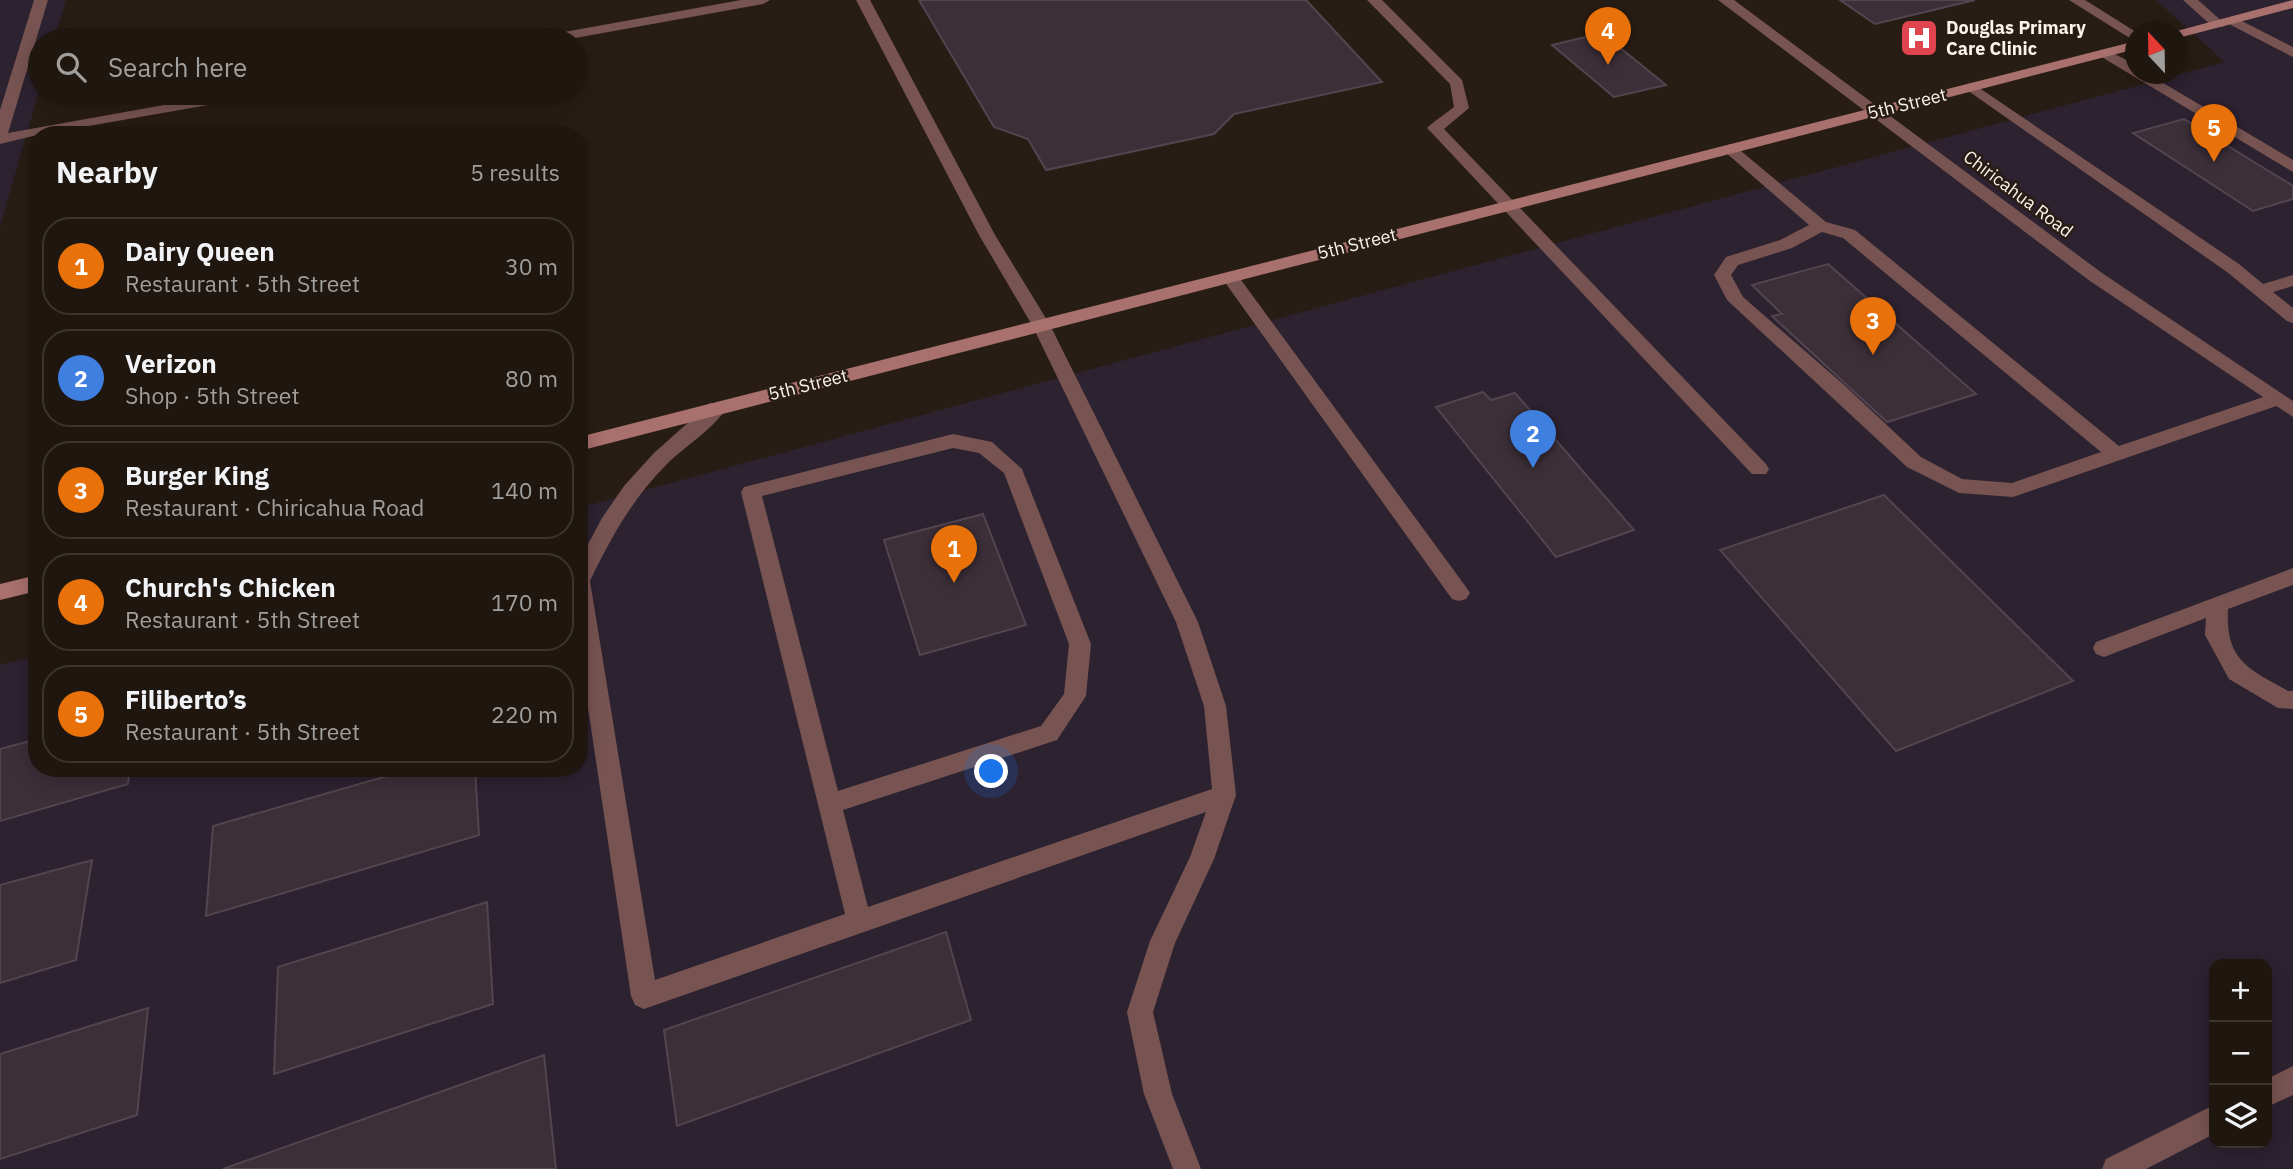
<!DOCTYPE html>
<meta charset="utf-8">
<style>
body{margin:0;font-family:"IBM Plex Sans",sans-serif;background:#2b231d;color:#f1f3f6}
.controls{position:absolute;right:21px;bottom:21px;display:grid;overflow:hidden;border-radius:14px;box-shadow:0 4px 18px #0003}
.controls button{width:63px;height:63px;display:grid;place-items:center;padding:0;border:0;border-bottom:2px solid #3c352f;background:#1e160f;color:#f1f3f6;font:35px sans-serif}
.compass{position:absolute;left:2125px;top:21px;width:63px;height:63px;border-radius:50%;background:#1e160f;box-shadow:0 4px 18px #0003;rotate:338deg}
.you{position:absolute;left:992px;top:772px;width:24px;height:24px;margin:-18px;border:5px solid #fff;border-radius:50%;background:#1a73e8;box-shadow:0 0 0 10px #1a73e833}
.badge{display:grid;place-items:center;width:46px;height:46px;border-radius:50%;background:#7c3aed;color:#fff;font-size:23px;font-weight:700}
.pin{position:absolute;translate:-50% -58px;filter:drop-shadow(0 2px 4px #0008)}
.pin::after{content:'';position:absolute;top:37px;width:24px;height:21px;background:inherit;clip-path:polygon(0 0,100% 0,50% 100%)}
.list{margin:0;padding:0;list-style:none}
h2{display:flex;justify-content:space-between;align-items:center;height:91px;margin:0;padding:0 28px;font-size:30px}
h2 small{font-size:23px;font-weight:400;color:#a19f9e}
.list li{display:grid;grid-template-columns:46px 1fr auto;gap:21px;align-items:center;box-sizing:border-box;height:98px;margin:0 14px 14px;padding:0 14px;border:2px solid #3c352f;border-radius:28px}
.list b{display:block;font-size:26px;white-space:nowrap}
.list p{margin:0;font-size:23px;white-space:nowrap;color:#a19f9e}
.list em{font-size:23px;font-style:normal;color:#a19f9e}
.icon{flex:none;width:38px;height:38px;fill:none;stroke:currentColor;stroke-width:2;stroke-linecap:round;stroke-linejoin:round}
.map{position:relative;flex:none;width:2293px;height:1169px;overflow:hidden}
.search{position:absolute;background:#1e160f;box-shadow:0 4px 18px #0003;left:28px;top:28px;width:560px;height:77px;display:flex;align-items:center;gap:18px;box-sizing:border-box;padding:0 24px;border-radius:38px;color:#a19f9e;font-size:26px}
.panel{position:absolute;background:#1e160f;box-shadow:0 4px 18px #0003;left:28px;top:126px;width:560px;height:651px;border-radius:28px}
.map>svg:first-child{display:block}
.commercial{fill:#2d2230;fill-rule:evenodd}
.building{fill:#3c2f38;stroke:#53454f;stroke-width:2}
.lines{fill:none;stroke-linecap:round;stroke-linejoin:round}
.lane{fill:#775451;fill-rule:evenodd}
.street{fill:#775451;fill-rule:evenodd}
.secondary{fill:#a9716d;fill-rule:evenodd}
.labels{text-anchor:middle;stroke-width:5;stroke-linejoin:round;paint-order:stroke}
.far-poi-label{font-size:18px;font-weight:bold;fill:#fcf3ed;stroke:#281d14;text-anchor:start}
.far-street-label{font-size:18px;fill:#fcf3ed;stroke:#281d14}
</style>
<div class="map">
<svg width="2293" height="1169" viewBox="0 0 2293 1169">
<rect width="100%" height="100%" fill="#281d14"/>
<g class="commercial">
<path d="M0,0h66l-12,40h-14v48l-40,138z"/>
<path d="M2156,0h137v1169h-2293v-504l37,-10v113h542v-260l1646,-446zM2214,964h53v179h-53z"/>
</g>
<g class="building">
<path d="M919,0h387l76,82 -148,32 -20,20 -168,36 -18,-31 -34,-12z"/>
<path d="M1840,0h135l-100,24z"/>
<path d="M1602,33l64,52 -52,12 -62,-52z"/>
<path d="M2184,119l109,67v13l-40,12 -120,-78z"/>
<path d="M1828,264l148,130 -89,28 -115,-106 10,-2 -30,-29z"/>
<path d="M1483,392l8,8 24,-7 119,137 -78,27 -120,-150z"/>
<path d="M1884,495l189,186 -177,70 -176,-201z"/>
<path d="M983,514l43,111 -106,30 -36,-115z"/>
<path d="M37,739v29h93l-2,16 -128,37v-72z"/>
<path d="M415,768h60l4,67 -273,81 7,-90z"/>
<path d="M92,860l-16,100 -76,23v-98z"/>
<path d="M487,902l6,102 -219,70 4,-107z"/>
<path d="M946,932l25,88 -294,106 -13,-96z"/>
<path d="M148,1008l-11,107 -137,44v-105z"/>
<path d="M544,1055l12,114h-333z"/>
</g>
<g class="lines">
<g class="lane">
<path d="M34,0h14l-40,133 223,-40h30l-7,4 -217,38 -37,9v-34z"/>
<path d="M741,0h29l-7,4 -199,36h-29l7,-4z"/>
<path d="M856,0h14l125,235 55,90 148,297 28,84 10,89 -22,64 -39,84 -22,69 19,82 29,75h-28l-29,-75 -17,-82 23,-71 40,-84 16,-45 -562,197 -9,-4 -4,-9 -52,-349v-86l23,-43 22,-32 30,-33 56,-50h14l2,5c-11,20 -42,39 -59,56 -34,34 -56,73 -77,117l65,399 190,-66 -104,-422 3,-5 209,-53 39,8 30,27 69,175 -5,52 -29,44 -214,70 25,97 344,-118 -8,-83 -28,-84 -144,-297 -53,-90zM953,448l26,5 25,20 65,171 -5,50 -23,32 -203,65 -76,-295z"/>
<path d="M1367,0h15l80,80 7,28 -25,21 322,335 3,5 -3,5h-14l-322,-343 -3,-3 3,-3 24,-18 -4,-23z"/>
<path d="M2069,0h16l51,32v10z"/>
<path d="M2183,0h15l27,24 -2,3h-10z"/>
<path d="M2232,16l61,31v10l-66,-34 -2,-3z"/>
<path d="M2105,49l31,16v9h12l145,86v12l-193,-116 -2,-3z"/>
<path d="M1972,83l267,181 24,20 30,-9v11l-20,6 20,16v15l-6,-2 -60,-49 -260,-182 -2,-3 2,-3z"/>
<path d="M1730,144l5,2 91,76 29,8 264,216 156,-53 7,1 2,5 -2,5 -269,93 -54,-4 -52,-26 -180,-167 -13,-25 12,-18 54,-17 29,-15 -84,-73 -3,-3zM1822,232l21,6 258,214 -89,31 -50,-4 -41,-22 -78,-73 -100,-87 -12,-22 7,-10 54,-17z"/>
<path d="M1230,272l6,1 230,314 4,6 -4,6 -7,2 -7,-2 -228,-318 -3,-4z"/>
<path d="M2293,568v17l-65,24c-3,52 21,60 60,82h5v18l-15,-1 -49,-29 -24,-44 1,-17 -102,39 -8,-3 -3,-6 3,-6z"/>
<path d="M2293,1066v29l-26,12v-28z"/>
<path d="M2214,1105v29l-68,35h-44l4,-10z"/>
</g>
<path class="street" d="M1718,0h16l368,273 191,128v16l-203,-136z"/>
<g class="secondary">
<path d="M2293,0v8l-115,30v-6h-5z"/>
<path d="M2136,41v8l-1557,402v-14z"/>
<path d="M37,575v16l-37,9v-16z"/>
</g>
</g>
<defs>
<symbol id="hospital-square" viewBox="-11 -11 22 22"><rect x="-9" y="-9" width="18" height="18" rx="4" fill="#e0444e" stroke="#281d14"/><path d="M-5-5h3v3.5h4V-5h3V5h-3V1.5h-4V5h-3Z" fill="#fff"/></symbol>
</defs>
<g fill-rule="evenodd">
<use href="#hospital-square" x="1897" y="16" width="44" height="44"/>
</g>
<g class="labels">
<g class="far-poi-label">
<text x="1946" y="34">Douglas Primary<tspan x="1946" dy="21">Care Clinic</tspan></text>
</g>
<g class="far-street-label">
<text transform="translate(1907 104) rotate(-14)" y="6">5th Street</text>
<text transform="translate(2018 194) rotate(37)" y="6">Chiricahua Road</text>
<text transform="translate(1357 244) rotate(-14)" y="6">5th Street</text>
<text transform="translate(808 385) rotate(-14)" y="6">5th Street</text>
</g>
</g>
</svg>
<div class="controls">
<button>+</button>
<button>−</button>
<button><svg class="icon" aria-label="layers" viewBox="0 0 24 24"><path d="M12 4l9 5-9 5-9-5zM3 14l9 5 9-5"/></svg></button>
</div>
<svg class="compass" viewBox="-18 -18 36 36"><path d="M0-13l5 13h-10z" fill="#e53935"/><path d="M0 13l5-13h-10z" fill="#a19f9e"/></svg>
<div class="you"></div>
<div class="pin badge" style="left:954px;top:583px;background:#e8710a">1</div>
<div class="pin badge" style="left:1533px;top:468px;background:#3f7fe0">2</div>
<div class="pin badge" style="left:1873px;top:355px;background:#e8710a">3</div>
<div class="pin badge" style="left:1608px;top:65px;background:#e8710a">4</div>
<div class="pin badge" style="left:2214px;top:162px;background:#e8710a">5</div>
<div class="search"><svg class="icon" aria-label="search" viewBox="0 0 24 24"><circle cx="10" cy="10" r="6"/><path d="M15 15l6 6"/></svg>Search here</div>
<section class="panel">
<h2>Nearby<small>5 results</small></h2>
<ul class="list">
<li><span class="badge" style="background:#e8710a">1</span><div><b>Dairy Queen</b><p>Restaurant · 5th Street</p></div><em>30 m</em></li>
<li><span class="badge" style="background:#3f7fe0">2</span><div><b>Verizon</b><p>Shop · 5th Street</p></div><em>80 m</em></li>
<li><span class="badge" style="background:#e8710a">3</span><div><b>Burger King</b><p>Restaurant · Chiricahua Road</p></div><em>140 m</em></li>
<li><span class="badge" style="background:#e8710a">4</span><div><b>Church's Chicken</b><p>Restaurant · 5th Street</p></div><em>170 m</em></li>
<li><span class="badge" style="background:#e8710a">5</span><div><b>Filiberto’s</b><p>Restaurant · 5th Street</p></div><em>220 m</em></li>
</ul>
</section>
</div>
